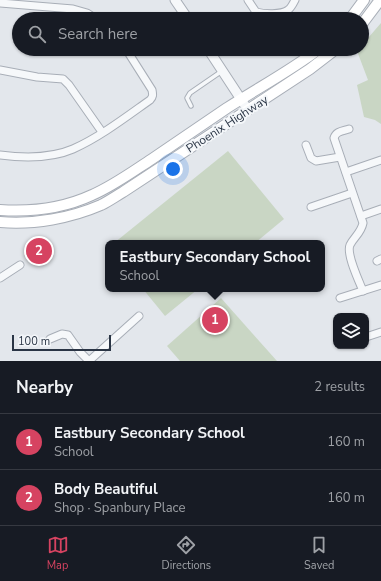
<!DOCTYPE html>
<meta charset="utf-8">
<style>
body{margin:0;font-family:"Nunito Sans",sans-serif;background:#20242c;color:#f1f3f6}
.controls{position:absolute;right:12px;bottom:12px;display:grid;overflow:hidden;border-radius:8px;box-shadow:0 1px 3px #0004}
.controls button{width:36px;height:36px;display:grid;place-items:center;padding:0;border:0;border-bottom:1px solid #363941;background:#171b24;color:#f1f3f6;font:20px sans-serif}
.scale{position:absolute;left:12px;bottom:10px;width:99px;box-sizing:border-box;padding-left:4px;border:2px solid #2a3545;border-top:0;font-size:11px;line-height:14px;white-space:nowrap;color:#2a3545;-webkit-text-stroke:3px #f3f6f9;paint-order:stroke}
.you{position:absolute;left:173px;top:169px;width:14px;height:14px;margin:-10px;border:3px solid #fff;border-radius:50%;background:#1a73e8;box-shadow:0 0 0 6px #1a73e833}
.badge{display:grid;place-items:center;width:26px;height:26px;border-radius:50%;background:#d64361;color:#fff;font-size:13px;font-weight:700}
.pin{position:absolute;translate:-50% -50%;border:2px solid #fff;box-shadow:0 1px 4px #0006}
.popup{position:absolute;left:105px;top:240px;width:220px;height:52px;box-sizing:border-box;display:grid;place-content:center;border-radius:8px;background:#171b24;filter:drop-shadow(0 1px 3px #0005);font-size:13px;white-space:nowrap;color:#9ea1a6}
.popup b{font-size:15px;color:#f1f3f6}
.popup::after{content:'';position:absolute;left:50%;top:100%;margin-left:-8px;border:8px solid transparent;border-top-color:#171b24}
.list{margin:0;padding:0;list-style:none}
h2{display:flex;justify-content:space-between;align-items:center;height:52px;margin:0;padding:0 16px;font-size:17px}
h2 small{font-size:13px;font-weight:400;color:#9ea1a6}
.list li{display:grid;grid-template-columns:26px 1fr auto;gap:12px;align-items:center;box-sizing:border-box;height:56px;padding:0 16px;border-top:1px solid #363941}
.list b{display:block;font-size:15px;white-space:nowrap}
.list p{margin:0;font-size:13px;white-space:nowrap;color:#9ea1a6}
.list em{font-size:13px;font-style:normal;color:#9ea1a6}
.icon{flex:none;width:22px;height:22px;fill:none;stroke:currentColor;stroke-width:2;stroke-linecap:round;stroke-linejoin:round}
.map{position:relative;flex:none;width:381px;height:361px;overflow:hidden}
.search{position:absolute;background:#171b24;box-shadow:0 1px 3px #0004;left:12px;right:12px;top:12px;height:44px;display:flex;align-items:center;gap:10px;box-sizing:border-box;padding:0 14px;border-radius:22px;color:#9ea1a6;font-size:15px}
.sheet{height:164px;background:#171b24}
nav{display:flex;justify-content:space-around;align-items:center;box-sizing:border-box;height:56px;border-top:1px solid #363941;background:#171b24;font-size:11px;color:#9ea1a6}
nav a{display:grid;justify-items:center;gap:2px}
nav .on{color:#d64361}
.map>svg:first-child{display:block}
.green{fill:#c9d6c4}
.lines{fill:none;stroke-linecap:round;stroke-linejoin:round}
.service-casing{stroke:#a8aeb7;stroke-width:5.5}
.minor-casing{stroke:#a8aeb7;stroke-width:9}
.tertiary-casing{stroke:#a8aeb7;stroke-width:11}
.secondary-casing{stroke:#a8aeb7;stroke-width:12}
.service{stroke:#f6f8fa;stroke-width:3.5}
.minor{stroke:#f6f8fa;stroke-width:7}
.tertiary{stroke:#f6f8fa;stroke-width:9}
.secondary{stroke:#fff;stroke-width:10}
.labels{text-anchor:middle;stroke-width:4;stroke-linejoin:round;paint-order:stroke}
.street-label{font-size:12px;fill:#2a3545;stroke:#f3f6f9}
</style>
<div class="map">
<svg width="381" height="361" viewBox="0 0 381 361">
<rect width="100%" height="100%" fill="#e3e7ec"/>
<g class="green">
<path d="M381,23v101l-6,-4 -11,-3 -7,-32 11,-5 -11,-29 1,-2h4v-4z"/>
<path d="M228,151l56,68 -29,24h-141z"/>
<path d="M143,289h55l-33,27z"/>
<path d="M221,298l56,63h-97l-13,-15z"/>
</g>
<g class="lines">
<defs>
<path id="service" d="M191,106l-4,-8 3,-5 32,-22"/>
<g id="minor">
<path d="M248,0l8,12c8,2 25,3 32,-2 3,-2 5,-6 7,-10"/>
<path d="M0,3l73,6 14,4 9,6"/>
<path d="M0,70l37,7 26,2 6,6 33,47"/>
<path d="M349,129c-6,2 -13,2 -15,9l29,85c-2,10 -9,14 -13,22 -4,9 9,36 13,46"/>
<path d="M306,145l5,13 5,3 24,-4"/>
<path d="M0,155c24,3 50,4 73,-6 27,-12 53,-32 77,-49 3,-3 3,-5 2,-10l-26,-41"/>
<path d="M346,172l35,-12"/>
<path d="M311,207l41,-14"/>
<path d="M361,216l20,-7"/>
<path d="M377,261l4,-2"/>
<path d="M0,278l20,-13"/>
<path d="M340,298l41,-13"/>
<path d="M366,337l15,-5"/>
<path d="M50,339l12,-5 6,1 12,17 9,9"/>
<path d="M89,361l50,-45"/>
</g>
<g id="tertiary">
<path d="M175,0l13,19"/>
<path d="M208,49l40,61"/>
</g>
<g id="secondary">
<path d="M350,19l14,-19"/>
<path d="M362,24l18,-24"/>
<path d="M0,210c30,2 64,-2 92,-15 21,-9 40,-23 60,-36 25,-17 50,-34 75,-51 31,-20 63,-37 92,-59"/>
<path d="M0,222c34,3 71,-4 101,-17 8,-4 15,-9 22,-13l187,-123 26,-20"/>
</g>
</defs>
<use href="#service" class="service-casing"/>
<use href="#minor" class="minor-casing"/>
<use href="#tertiary" class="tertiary-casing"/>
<use href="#secondary" class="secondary-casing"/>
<use href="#service" class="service"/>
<use href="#minor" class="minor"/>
<use href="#tertiary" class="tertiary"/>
<use href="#secondary" class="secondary"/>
</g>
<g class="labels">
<g class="street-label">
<text transform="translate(227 124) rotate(-33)" y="4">Phoenix Highway</text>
</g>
</g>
</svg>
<div class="controls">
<button><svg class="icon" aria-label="layers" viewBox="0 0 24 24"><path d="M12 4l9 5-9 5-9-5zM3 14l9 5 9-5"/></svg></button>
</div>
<div class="scale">100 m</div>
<div class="you"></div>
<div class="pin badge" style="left:215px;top:320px">1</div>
<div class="popup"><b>Eastbury Secondary School</b>School</div>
<div class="pin badge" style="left:39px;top:251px">2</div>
<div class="search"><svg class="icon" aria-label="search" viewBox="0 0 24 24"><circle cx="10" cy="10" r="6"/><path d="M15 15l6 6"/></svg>Search here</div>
</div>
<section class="sheet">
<h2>Nearby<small>2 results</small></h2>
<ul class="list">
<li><span class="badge">1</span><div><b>Eastbury Secondary School</b><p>School</p></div><em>160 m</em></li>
<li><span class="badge">2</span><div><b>Body Beautiful</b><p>Shop · Spanbury Place</p></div><em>160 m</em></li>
</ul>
</section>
<nav>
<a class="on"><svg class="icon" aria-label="map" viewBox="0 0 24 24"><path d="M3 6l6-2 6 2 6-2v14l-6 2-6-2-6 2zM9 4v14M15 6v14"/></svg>Map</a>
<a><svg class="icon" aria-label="directions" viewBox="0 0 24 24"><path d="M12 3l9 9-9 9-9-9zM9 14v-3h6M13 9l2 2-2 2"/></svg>Directions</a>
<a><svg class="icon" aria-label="saved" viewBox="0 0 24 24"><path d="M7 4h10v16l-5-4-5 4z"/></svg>Saved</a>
</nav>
